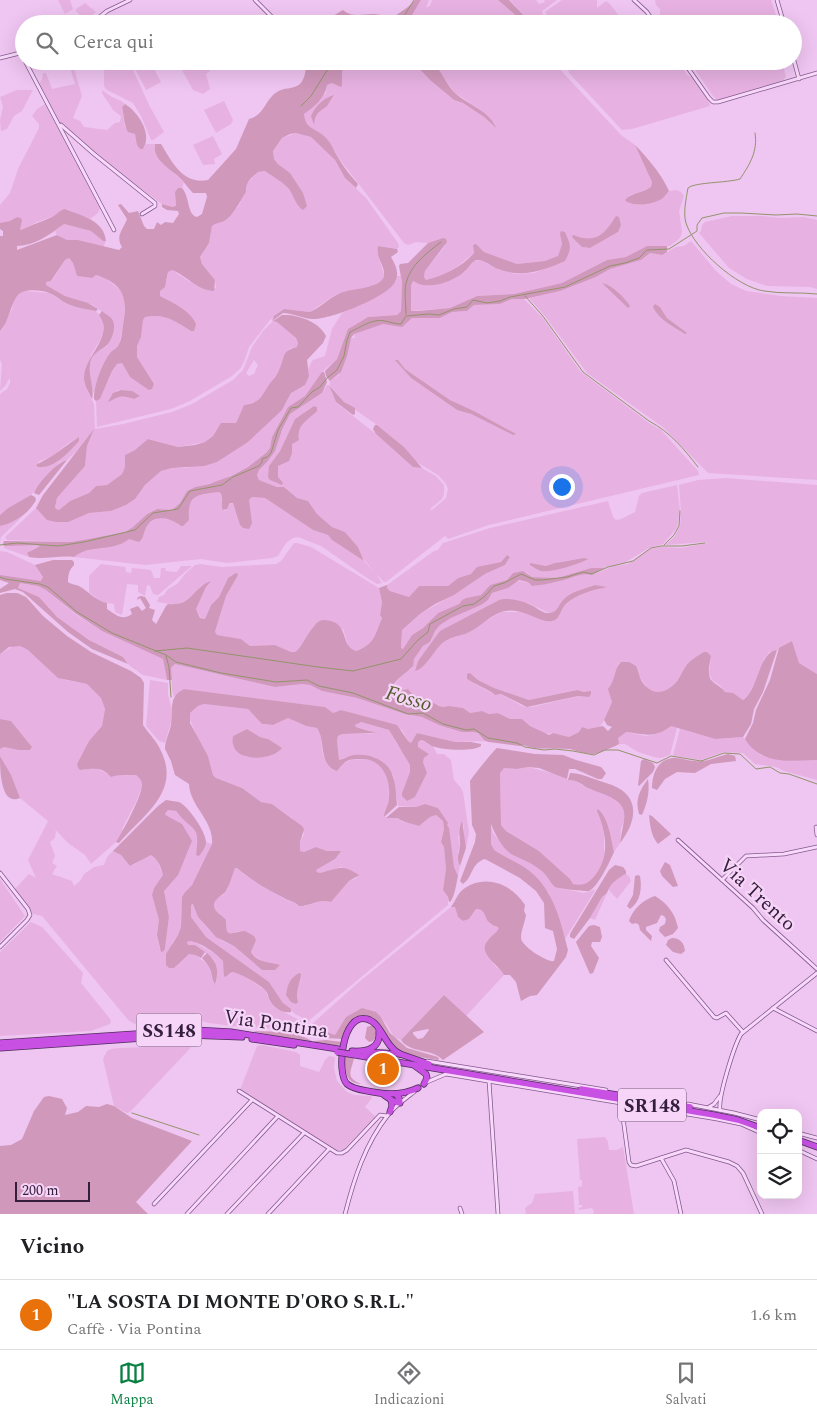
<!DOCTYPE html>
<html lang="it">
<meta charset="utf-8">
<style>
body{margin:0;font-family:Spectral,serif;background:#f6f6f6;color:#202124}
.controls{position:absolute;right:15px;bottom:15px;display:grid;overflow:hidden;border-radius:10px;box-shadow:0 5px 20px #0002}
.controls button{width:45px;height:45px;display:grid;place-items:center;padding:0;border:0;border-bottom:1px solid #e0e0e0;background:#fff;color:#202124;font:25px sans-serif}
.scale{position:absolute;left:15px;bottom:12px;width:75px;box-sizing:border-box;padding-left:5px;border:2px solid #341e3c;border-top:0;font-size:14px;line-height:18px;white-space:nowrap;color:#341e3c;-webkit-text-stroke:4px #f6d5f8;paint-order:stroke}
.you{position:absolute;left:561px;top:486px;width:18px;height:18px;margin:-12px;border:4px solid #fff;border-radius:50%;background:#1a73e8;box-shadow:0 0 0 8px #1a73e833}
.badge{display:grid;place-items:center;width:32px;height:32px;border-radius:50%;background:#0b8043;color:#fff;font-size:16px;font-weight:700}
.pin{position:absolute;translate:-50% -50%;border:2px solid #fff;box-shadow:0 1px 5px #0006}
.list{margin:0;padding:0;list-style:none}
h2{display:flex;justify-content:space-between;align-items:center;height:65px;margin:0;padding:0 20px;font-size:21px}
h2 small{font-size:16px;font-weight:400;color:#757577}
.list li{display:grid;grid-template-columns:32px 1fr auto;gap:15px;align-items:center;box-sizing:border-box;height:70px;padding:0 20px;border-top:1px solid #e0e0e0}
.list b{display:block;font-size:19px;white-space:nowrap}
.list p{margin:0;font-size:16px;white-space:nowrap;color:#757577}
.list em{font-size:16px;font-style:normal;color:#757577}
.icon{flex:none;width:28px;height:28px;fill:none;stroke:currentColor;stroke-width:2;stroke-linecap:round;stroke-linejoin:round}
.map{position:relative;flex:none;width:817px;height:1214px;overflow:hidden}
.search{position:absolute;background:#fff;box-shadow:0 5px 20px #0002;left:15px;right:15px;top:15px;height:55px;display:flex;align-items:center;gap:12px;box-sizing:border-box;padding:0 18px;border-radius:28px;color:#757577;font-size:19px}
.sheet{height:135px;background:#fff}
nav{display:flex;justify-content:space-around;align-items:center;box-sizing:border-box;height:70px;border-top:1px solid #e0e0e0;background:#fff;font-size:14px;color:#757577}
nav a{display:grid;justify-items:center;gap:2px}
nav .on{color:#0b8043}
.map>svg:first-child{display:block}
.farmland{fill:#e7b2e2;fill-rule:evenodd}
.green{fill:#d098bb;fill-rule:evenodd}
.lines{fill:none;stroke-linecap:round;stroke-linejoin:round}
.stream{stroke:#93936c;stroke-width:1}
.minor-casing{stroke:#82598d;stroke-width:4.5}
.highway-casing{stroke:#4e2e5b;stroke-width:7}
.minor{stroke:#f9d9fb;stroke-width:3}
.highway{stroke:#c851e4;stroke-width:5.5}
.highway-bridge-casing{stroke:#4e2e5b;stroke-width:7;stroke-linecap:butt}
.highway-bridge{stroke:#c851e4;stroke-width:5.5}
.labels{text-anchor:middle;stroke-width:4.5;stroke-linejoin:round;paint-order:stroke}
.shield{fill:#f6d5f8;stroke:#6e5574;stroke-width:1}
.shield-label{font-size:19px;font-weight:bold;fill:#341e3c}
.street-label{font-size:20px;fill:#341e3c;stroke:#f6d5f8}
.water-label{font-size:21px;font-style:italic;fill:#545d2d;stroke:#f6d5f8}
</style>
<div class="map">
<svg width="817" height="1214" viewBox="0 0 817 1214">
<rect width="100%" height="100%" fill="#efc5f1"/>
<g class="farmland">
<path d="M58,0h12l3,9 -8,5z"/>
<path d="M421,0h8l-3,8 4,-2 2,-6h66l22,19 3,5h-109l3,-3 -4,-1 -1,-5z"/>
<path d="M510,0h26l3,4 6,-2 -1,-2h13l-15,11 1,4 6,9h-17z"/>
<path d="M562,0h35v8l9,-7 4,3 15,20h-73l-7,-12z"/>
<path d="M655,0h116l6,18 -2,6h-112l-3,-4v-11l-4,-4z"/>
<path d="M85,3l11,9 -10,9 -11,-11z"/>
<path d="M68,61h4l10,35 -9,22 7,3 4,6 23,3 8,-7 5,-1 1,-6 -8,-6 -11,-17v-3l10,7 9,4 4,3 -3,3 3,20 10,7 5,15h3l3,-5h9l-1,3 18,25 12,10 -2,6h-4l-3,4 1,14 -4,2 -10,-4 -51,-37 -52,-45 -20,-38 3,-5 1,-6h3l6,16 23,-5z"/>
<path d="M104,61h25l20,44 15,27 -11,8h-2l-10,-24 -8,-13 -26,-13 -3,-4z"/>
<path d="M131,61h6l6,10 3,-1 -4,-9h8l11,21 -15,8z"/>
<path d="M181,61h27l4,8 -6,5 4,15 -7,5 -10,-4 -15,-27z"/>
<path d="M346,61h19l2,4 10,-4h27l11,3 15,16 24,20 9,3 21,14 10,10 -13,-17 -26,-17 -18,-25 -7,-3 -4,-4h126l69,74 14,10 7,15 10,22 -1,6 -21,7 -2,8 10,2 21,-5 10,-9 7,-1 5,2 3,4 -5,15 3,21 -2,6 -10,8h-23l-21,11 -19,3 -45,23 -48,11 -37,2 -27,12 -39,3 -1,-4 1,-22 2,-5 9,5h10l22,-6 11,-8 9,-10 7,-1 16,9 18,5 19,-1 31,-12 -5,-27 2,10 -4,12 -2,2 -11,3 -28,3 -33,-12 -6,-6 -5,-1 1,8 -16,13 -16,10 -16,4 -2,-3 1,-6 20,-25 -2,-8 -15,5 -12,-1 -8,3 -4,-2 -66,-86 -3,-6 -15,-18 -5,-1 -11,-13v-5l22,-21 1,-8 5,-2 10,2v-13zM616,217l2,15 -28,16 -8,-1 -9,-11 15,4 9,-2 10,-8z"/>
<path d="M577,61h101l9,14 5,3 17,23 1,5 -78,23 -10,1 -53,-57 -1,-5z"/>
<path d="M689,61h93l4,16 -5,6 -64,17 -4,-4z"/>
<path d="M17,90h16l-11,21 -8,5 -7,13 -6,2 -1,-11 3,-13 -3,-10z"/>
<path d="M224,101l9,19 -2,4 -15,9 -12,-23z"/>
<path d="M45,104l55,104 -2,5 -8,6 -24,-10 -12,7 -17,6 -16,8 -1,-1 2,-8 -2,-3 -3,-1 -7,4 -10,3v-19l10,-12 8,-24 21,-41v-4l-7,-8 5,-7z"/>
<path d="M296,133l15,4 24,23 10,18 21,20 32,45 1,4 -2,2 -19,-3 -1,5 7,24 -1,5 -8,5 -42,11 -23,16 -26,-3 -14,11 -21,27 -5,15 -4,7 -8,7 -42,25 -19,8 -74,18 -1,-26 4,-2 12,-28 5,-7 5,-1 8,14 12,-11 -5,-9v-11l4,-10 2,-16 2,-3 8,-2 17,3 21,13 -5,-20 -26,-15v-5l7,-11 1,-8 4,-2 18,12 26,6 -1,-8 -13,-16 -2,-7 9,-14 3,-17 5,-4 8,-1 3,-2 4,-8 6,-4 9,-18v-6l11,-11 7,-1 22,15 7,10 6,12 -10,-35 -12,-9 -4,-5 -1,-8 9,-13zM120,390l12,1 2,8 -12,-3h-4l-2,-5z"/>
<path d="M213,136l9,18 -8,5 1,5 -12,1 -10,-20z"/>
<path d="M732,216h29l19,2 23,-1 14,3v69l-7,-2 -43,-1 -20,-7 -18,-11 -30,-35 2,-2 1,-6 3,-3z"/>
<path d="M64,224l27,7 12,10h3l-3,6 -25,-7h-11l-10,-5 -2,-4z"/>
<path d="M691,241l25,30 15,13 15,7 35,5 36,2v182l-109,-7 -44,-45 -77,-55 -43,-58 -16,-18 32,-6 36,-14 14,-8 31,-9 9,-7 12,2 14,-8 8,-1zM660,307l7,11 19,15 -11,-6 -15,-11 -5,-6z"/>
<path d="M69,258l4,5 4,13 15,2 4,-3 8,2 15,12 6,8 -1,22 -5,27 -8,6 -17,42 -4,-14v-18l4,-8 13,-8 6,-26 -20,-15 -28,-9 -19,-11v-3l6,-1 13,-21z"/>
<path d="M397,276h4l1,6 -1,29 -4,4 -29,2 -20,12 -11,30 -15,13 -17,24 -17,11 -16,30 -2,11 -4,5 -18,14 -26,13 -27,7 -8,4 -7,12 -8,7 -15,-1 -10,5 -14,13 -8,5 -54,10 -64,-2 -2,-3 31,-29 8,8 34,1 11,-4 22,-2 15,-6 9,-6 10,-14 16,-14 11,-3h15l61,-26 38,-39 5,-10 18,-17 -1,-6 3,-7 2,-3 12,-4 7,-27 10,-16 27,-12 27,-20z"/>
<path d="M25,291l24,2 20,12 27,6 7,9v15l-12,20 -4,35 7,14 1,25 28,-5 49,-12 20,-8 41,-24 10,-10 9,-23 11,-16 10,-10 4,1 19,16 2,5 -1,4 -7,1 -7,10 -4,13 -12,16 -3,9 -6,5 -14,4 -8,18 -15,1 -8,12 -8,6 -27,5 -29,-8 -14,11 -10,5v12l-3,7 -15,11 -11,1 -7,7 -19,8 -11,9 -3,-1 -1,-2 2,-9 28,-32 2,-20 6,-15 -17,21 -9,8 -7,2 -29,33 -23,13 -8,7v-121l7,-5 3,-6 -1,-18 1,12 -5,9 -5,5 2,-27 -2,-4v-29l3,-3 9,-19 3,-11 4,-5zM254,360l4,5 -4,9 -5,2 -3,-3zM75,438l-32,30 -5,-6 14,-6z"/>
<path d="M512,299h12l18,18 39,55 68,51 12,7 37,41 1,4 -210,50 -41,14 -3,-3 -59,46h-2l-8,-8 6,9 -5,1 -10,-6 -46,-32 -23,-9 -5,1 -7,5 -8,13 -6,2 -45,5 -26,-4 -56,6 -71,-8 5,-4 17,-5 23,-3 10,-6 12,1 7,-16 10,-6 14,2 4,2 13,-2 -1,-14 7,-9 4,-2 20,-3 3,4 1,14 2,1 7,-9 6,15 11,-13v-4l3,-3 13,1 48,32 15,5 4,5 32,21 11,12 -12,-15 -5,-11 -13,-15 -13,-5 -15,-13 -9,-13 -11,-3 -13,-11h-7l-18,-7 -2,-5 2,-5 8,-8 23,-48 32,-21 5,-8h2l7,17 3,3 37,29 37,33 9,1 14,8 8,9v9l-2,5 -12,10 2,1 14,-12 2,-9 -2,-5 -8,-9 -23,-14 -11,-14 -27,-22 -33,-23 -14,-17v-4l9,-6 12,-37h4l-1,-4 4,-3 25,-7 24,-4 5,-2h28l12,-6 15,-1 7,-6 26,-1zM396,360h2l7,9 45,31 24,11 41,23 -2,1 -42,-21 -14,-4 -46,-32zM314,406l3,1 -2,6 -10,7 -7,11v5l-6,8 -1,5 -9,14 -4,3v11l5,6 -14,-17 11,-15 15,-32z"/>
<path d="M725,478l92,7v189l-18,-11 -7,-22 -15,9 -8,2 -5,7 -2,8 -13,27 -6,6 -6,-4 -12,-4 -4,-6 -8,-5 -4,-7 2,-18 -33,24 -9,10 -7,2 -6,1 -9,-5 -7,-11 -2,-8 -9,-7h-8l-3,2 -3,16 -6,9 3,13 -10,22 -4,4 -10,1 -6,-2 -3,5 -10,5 -16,-4 -8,1 -15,-8 -8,-7h-12l-12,-6 -9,1 -7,-3 -12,2 -7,-5 -14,-2 -6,1 -4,-1 -14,-8 -12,-3 -5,-6 -14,3 -3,-2 11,-16 9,-5 3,-10 9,-13 7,-4 5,-11 5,-6 11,-7 30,-13 7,-5 4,-7 16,-5 7,-7 13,1 4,4 25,-4 29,-9 6,2 22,-9 14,-2 22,-15 10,-2 21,1 27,-5 -3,-1 -40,3 10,-9 5,-10 1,-15 -2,-26 19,-5zM595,585l10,2 -17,5 -14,6 -11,9 -4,9 -14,5 -21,-9h-23l-36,21 -12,3 -9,6 -13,12 -7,11 -9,6 3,-10 23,-30 58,-31 10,-1 21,5 19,9 5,-1 5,-4 4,-8zM473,675l5,5 16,8 35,12 47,-10 8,2 5,5 -11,-1 -46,11 -10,-1 -21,-12 -6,1 -28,-16z"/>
<path d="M677,485l3,26 -3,17 -14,16 -14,4 -25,15 -20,5h-13l-35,10 -24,-1 -6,-5 -13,1 -6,7 -17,5 -9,10 -15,3 -4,2 -3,4 -21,9 -15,15 -11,7 -9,14 -2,-1 1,-18 18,-16 40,-23 25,-17 20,-9 5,-8 -3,-2 -6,7 -9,2 -21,10 -13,4 -10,8h-29l-10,11 -19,-6 -3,-3v-3l47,-34 4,-1 5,-7 47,-15 118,-27 5,16 3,3 5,-1 14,-7 4,-16 3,-3zM584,558l-46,12 -8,-6 16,2 13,-4z"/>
<path d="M21,518l-20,19 -1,5v-16z"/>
<path d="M294,543h3l14,4 68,41 3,14 -2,13 2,2 -7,21 -7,7 -12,6 -4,-1 -3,-3 -6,-18 -30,-3 -5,11 -13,15h-4l-16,-7 -25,1 -9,-7 -24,-4 -2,-2 11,-37 11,-19 -9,1 -9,19 -8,8 -6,14 -4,-1 -5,-9 10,-22 4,-5 -9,4 -7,10 -17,9 -20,-3 2,-5 5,-2 4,-6 9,-5 8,-10 10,-9 5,-1 22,3 54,-3 5,-3z"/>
<path d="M11,545h25l4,1 -7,3 -6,6 2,2 -25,-9v-2z"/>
<path d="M0,551l7,1 28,13 8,12v3l-2,1 -22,-2 -19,-4z"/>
<path d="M101,564l24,3 1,5 5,1 1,-5 19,2 3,8h6l1,-10h4l1,3 11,1 4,-6h11l-34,29 -5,-1 -3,-8 -3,-1 -2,11 -7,-4v-7l-11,-1 -5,31 -7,-3 -1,-8 -13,-2 -12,-10v-16z"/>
<path d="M20,583l18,3 8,4 29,24 27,17 61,28 4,21 -24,-5 -13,-9 -7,-9 -34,-17 -32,-23 -18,-20 -21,-9z"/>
<path d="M13,646h7l8,4 37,30 22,4 14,14 4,11 -3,17 -13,15 -12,23 1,4 3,2 15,-2 12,6 20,2 8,-1 6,7v5l-6,15 -13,25 -1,6 -6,9 -25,22 -6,-9 -17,-12 -20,-21 8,9 -1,7 -5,4 5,14 -3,7 5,3 -5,8 20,7 2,5 6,-5 4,-7 10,-7 10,-2 3,-8 6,-6 8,4 9,11 5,-2 12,-8 4,-1 5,2 7,18 -9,13 -2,7 7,25 -2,15 3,14 5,-1 4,-31 -5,-26 26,-44 -25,-33 3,-4 8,1 6,7 11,10 11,20 2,-6 6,2 -20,41 -7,7 -3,5 -1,30 -3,8 -6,8 2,25 11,-12 4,-2 6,1 14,10 4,7 1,12h2l1,-13 -3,-12 -19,-14h-7l-1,-3 3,-1 5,1 20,12 8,7 1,6 5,8 3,-3 10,2 24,17 3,9 7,8 27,14 -2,5 -6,2 -55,-2 -31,-4 -19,-5 1,3 -7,2 -37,3 -12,-2 -6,-3 -87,-105 -9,-2 -19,-24 15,-16 7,4 -8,-18 20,-39 -28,-23 -9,-22 -11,-20v-7l4,-2 14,3 14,-3 -21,-26 -11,-2v-65z"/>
<path d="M175,664l100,23 27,-3 8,1 12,6 35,7 48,16 17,3 52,15 4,1 7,8 -30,1 -38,-9 -6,10 -3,-2 -6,-11 -61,-20 -8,3 -9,-6 -140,-18 -4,2 -6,6 -2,-7 -1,-22z"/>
<path d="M150,680l18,3v12l3,11v16l-6,21 -6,-2 -13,-15z"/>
<path d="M204,704l44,5 14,15 5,1h6l15,-7 18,8 11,2 3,4 3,23 4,7 18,1 5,-3 19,-1 8,4 8,9 4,12 1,16 -5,10 -1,7 14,1 5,4 9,1 7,3 11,-9 6,-2 7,6 1,8 -3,13 3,5 2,22 -3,21 5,7v8l-141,117 -2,-3 -10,-5 -12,-11 -14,-21 -63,-45 -15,-20v-12l2,-1 3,3 2,10 10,12 14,12 12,5 28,24 15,-6 -11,-1 -12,-7 -3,-4 4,-12 -15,-9 -10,3 -3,-2 -4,-15 -8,-8 -2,-5 3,-5 7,-4 4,-5 8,-22h2l8,7 39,24 21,7 20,-6 6,2 18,-21 8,-3 -16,-11 -21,6 -3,-1 -1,-2 19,-11 -8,-8 -11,-4 -12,5 -4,-1v-9l4,-8 -12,-16 -20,-14 -11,-2 -19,-14 -26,-10 -3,-3 -5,-19 -11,-19 -8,-20 1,-4 8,-7zM247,729l13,8 8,2 11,13 -14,5h-18l-10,-6 -4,-15z"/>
<path d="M361,722l28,8 9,16 7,9 5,10v7l-8,21 13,4 12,-24 -4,-11 1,-4 5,-4 -11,-7v-5l2,-2 13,6 4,8h7l7,6 3,20 7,8 2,4 6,40 -3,16 -3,-9 1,-15 -6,13 2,11 -2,3 1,13 1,2 -2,10 -4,-9 -7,-42 -9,-17 -13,-4 -9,3 -18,-1 -5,-31 -18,-18h-29l-7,3 -2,-20 1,-4 4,-2h32l-6,-4 -12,-3 -1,-2z"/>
<path d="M671,726l6,2 -7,27 -9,3 -7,-1 -16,-5 -13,-8h-6l-2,-6 9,-6 20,4 10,-2z"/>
<path d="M680,729l35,10 28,-2 17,18 28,6 29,-1v20l-33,-9 -8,-4 -21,-3 -12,-11 -20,-1 -22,8 -26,-4 -2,-1z"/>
<path d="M528,767l31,8 9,5h6l15,9 16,5 12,6 5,6 3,7 -1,7 -3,9 -1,14 -6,9 -5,-21 -12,-20 7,15v31l-3,10 -11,15 -5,3 -12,-1 -3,-5 -31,-28 -33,-20 -5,-6 -1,-53 4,-4 13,1z"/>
<path d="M490,821l3,12 13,16 6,5 20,8 15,12 8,13 29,6 12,-4 -31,50 -16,-46 -56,-43 -2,-6z"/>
<path d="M626,874l3,2 2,5 -14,18 -9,-10 9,-11z"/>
<path d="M0,879l25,37 -25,26z"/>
<path d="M607,893l-12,27 -5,-2 12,-21z"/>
<path d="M455,906l3,11 5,4 6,-2 7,-10 4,-1 4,3 6,13 10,4 -5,7 -6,3 -3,4 -1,6 1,6 10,13 6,4 2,4 -38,41 -22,-21 -43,45 -7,-3 -8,-14 -20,-14 -23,13 -8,13 -6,-2 -4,-4 1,9h-12l-11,-6 56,-50 92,-75z"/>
<path d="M31,922l11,5 41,46 -2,10 30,37 -1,4 -19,7 -91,5v-84z"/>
<path d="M198,1040l-68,72 -3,1 -13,-7 -11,-47 4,-8 4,-2 9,-1 27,-1 9,-4z"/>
<path d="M262,1045l34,7 4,3v11l19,6 6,-12 4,-4 5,1 1,1 -1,10 3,13 10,11 7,3 17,1 1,2 -7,9 11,10 -33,33h-7l-96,-60 17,-44z"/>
<path d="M605,1137l3,5 1,8h8l6,-3 11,67h-41l1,-2 -2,-4 -13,2v-2l3,-1v-2h-3l-1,-18 4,-1v-6h-2l-3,-41z"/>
<path d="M573,1191l2,23h-49l-1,-6 7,-5 3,-9z"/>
</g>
<g class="green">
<path d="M415,0h6l-9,15 1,4 3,-1 1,3 -3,3h-85l2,-7 12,-7c8,8 21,4 31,4 7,1 14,2 20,3 6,-5 17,-11 21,-17z"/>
<path d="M498,0h11l23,24h-9l-3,-5z"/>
<path d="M308,61h38l-4,11v13l-1,2 -9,-4 -5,2c-2,13 -12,21 -23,29 1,14 12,15 20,22 7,6 10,15 15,23 5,9 12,17 19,25l-2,4 -11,-10 -10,-18 -24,-23 -15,-4 -6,1 -8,4 -9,13 1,8 4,5 12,9 13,20 4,13 -4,4c-7,-4 -9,-14 -14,-21 -6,-7 -16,-12 -24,-18l-7,1c-3,3 -9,7 -11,12 -1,3 0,8 -3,11 -3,6 -13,22 -18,25 -5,3 -9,2 -14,6l-3,17 -9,14 2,7 13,16 -1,11c-17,-1 -27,-15 -42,-21l-4,2 -3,15 -5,4v5c13,7 30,14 36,28l-2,7h-3c-16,-10 -26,-18 -46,-14l-2,3 -2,17 -4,9v11l17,27 -2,5 -3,1 -19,-13 -8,-14 -5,1 -5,7 -12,28 -4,2 -2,-2c0,-14 8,-36 17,-47 3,-3 7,-4 8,-8 3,-5 3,-13 4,-19 5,-27 1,-41 -27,-50l-4,3 -15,-2 -4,-13 -4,-5 -4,2 -14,21 -5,1v3l19,11 23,7 10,6 -2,2c-9,-2 -18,-3 -26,-6 -8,-3 -13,-9 -21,-12 -8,-3 -26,-5 -32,3 -7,10 -8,26 -17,35v-95h3v-5l-3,-2v-6l10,-2 7,-4 4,1 1,3 -2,8 1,1c10,-5 20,-8 31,-13 5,-2 7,-7 13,-8 17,7 39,11 41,32h-3l-12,-10 -27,-7c-15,11 -28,21 -47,22v4l40,-15 10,5h11l41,10 3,-3c-7,-11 1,-17 5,-28l-9,-14 3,-1 8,9 9,-2 6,15 3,3h7l3,-7 4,3 4,-3 8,1 6,-9 -1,-3 -11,-1 -5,-3v-3l10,3 4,-1 -1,-14 3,-4h4c8,9 5,27 15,29l5,-3 5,-17 -1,-4h-13c-4,-4 -7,-8 -10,-12 -10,-11 -31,-20 -28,-37h6c11,18 22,41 47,36l28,-31 13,-30c15,-3 17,-21 28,-27 7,-5 16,-2 23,-8 6,-6 5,-16 8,-23z"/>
<path d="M404,61h22c4,4 10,5 13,9 5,7 9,16 16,23 13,12 34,17 41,35l-12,-11 -21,-14 -9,-3 -24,-20 -15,-16z"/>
<path d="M334,95c-3,4 -5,8 -7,11 -10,8 -11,6 -13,19l-3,-9c4,-9 12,-18 23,-21z"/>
<path d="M125,104c13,8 28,30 18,45h-3l-3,-4 -2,-11 -7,-2c-4,-7 -4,-17 -6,-25z"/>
<path d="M635,145c11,11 28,31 34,46 -3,3 -5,7 -9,9 -9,4 -27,8 -35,0 7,-8 18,-7 26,-13l1,-5z"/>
<path d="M616,216l3,1 2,8 -3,7 -28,16 -8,-1 -10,-10 1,-2c23,9 31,0 43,-19z"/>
<path d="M561,231l4,1c6,14 7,15 0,29 -22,10 -43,17 -67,8 -6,-2 -14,-10 -21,-9 -5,1 -7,6 -11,10 -10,10 -28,17 -43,15 -3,0 -7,-3 -10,-4l-2,4v26h7l32,-3 27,-12 37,-2 48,-11 45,-23 19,-3 21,-11h20v6l-5,3 -12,-2 -9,7 -31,9 -14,8 -36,14 -36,8h-12l-12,5 -26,1 -7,6 -15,1 -12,6h-28l-10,9 -19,-3 -29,10 -3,4 -4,18 -6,16 -11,9 -4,-5 -1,-5 12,-12 11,-30 20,-12 29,-2 4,-4 1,-29 -3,-16 1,-2 8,-1 20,-20 15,-5 3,1 1,3 -22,29 -1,6 2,3c17,-4 36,-13 48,-27l-1,-8 3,-1 8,8 33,12 28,-3 13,-5 4,-12 -2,-10z"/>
<path d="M378,246l19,3 1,3 -7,5c4,7 9,16 4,25 -7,15 -66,38 -82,37 -10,0 -20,-6 -30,-6l-11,8 2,-5 10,-7 26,3c14,-6 20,-17 37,-21 8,-2 37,-4 37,-16 1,-10 -9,-18 -6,-29z"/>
<path d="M602,283c10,2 22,14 28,23l-2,2z"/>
<path d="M655,304l5,3 7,11 20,15 -2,1c-11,-7 -27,-15 -32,-27z"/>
<path d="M102,311c3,3 10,6 11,10 3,7 -1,18 -5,23 -7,7 -16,8 -18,20 -2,12 5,25 2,35 -3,-6 -8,-14 -8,-22 1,-22 31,-41 15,-62z"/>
<path d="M282,315c15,-1 38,7 44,21l-3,7 -16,17 2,16 -4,9 -14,8 -9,17 -34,32 -31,20 -13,4 -32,2 -11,3 -16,14 -10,14 -9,6 -15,6 -22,2 -21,9h-12l-9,-2 -11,-12 7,-13 51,-66 -7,17 -2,20 -28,32 -2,9 1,2 3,1 11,-9 19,-8 7,-7 11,-1 15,-11 3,-7v-12l10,-5 13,-11 30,8 17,-2 10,-3 8,-6 8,-13h15l8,-18c16,-3 16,-6 24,-19 3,-5 9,-10 11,-16 6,-13 2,-19 18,-23l1,-4 -2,-5 -19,-16 -4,-1z"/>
<path d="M395,360h3l7,9 45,31 24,11 42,23 -3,1 -42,-21 -14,-4 -46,-32z"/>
<path d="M322,372h2l3,10 -5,11 -32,21 -8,16 -7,21 -8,11 -8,8 -2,5 2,5 18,7h7l13,11 11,3 9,13 15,13 13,5 13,15 6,14 -32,-21 -4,-5 -15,-5 -48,-32 -13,-1 -3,3 3,23 -3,6 -6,-1 -3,-3 -7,-22h-3l-3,6 -4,1c-3,-6 2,-14 -4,-18 -22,3 -32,2 -30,28l-6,6h-2c-10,-8 -28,-13 -35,2 -3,6 -2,10 -7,14l-10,-3c-3,2 -7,5 -11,6 -15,5 -30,1 -44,12 -15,-2 -30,3 -45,0l-2,-4 13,-7 -4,-1 -32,1 -1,-2 1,-3 67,1 17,-3 37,-7 8,-5 14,-13 10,-5 15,1 8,-7 7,-12 8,-4 14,-3 22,-8 17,-9 18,-14 4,-5 2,-11 16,-30 17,-11z"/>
<path d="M329,385l15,17 11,6v6l-2,1 -17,-13z"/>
<path d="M121,390l11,1 8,5 -6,3c-16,-4 -12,-3 -26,3l5,-9z"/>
<path d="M314,406l3,1v4c-9,9 -21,14 -18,29l-7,4v9l-3,8 -11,5v11l5,6 -1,2 -12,-5 -2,-3 1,-11 11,-15 15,-32z"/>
<path d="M375,425h2l27,22 18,21 -9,-1 -37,-33 -3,-5z"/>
<path d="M79,437v4c-10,11 -25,28 -41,26l-2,-2 16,-9z"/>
<path d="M67,460l-28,35 -5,-2c4,-10 22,-30 33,-33z"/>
<path d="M31,495l4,2 1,3c-8,14 -20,22 -36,26v-11l8,-7z"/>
<path d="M507,555l3,2 -5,8 -20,9 -31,21 -19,9 -15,10 -18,16 -1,18 2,1 9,-14 11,-7 15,-15 21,-9 3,-4 4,-2 15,-3 9,-10 17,-5 6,-7 10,-2 9,6 25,1 34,-10h13l-12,7c-12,-3 -23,5 -36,7 -8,2 -16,3 -24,4l-4,-4 -9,-2 -11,8 -16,5 -4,7 -7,5 -30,13 -11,7 -5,6 -5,11 -7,4 -9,13 -1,7c-8,9 -17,11 -22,24l3,2 14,-3 5,6 12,3 14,8 4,1 6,-1 14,2 7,5 12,-2 7,3 9,-1 12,6h12l8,7 19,9 4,-2 16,4 10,-5 3,-5 6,2 15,-3 5,5 4,-4 -5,-2 -3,-5 8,-18 -4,-13c8,-9 6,-21 13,-27h8l7,4c3,5 3,12 7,17 11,15 26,9 35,-3 3,-5 5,-10 8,-14 4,-6 12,-10 18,-14h3l4,4c-1,7 -5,19 1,25 5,5 9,5 13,11l8,1 10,7c15,-9 16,-49 34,-50l-14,42 -9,17 -3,15 -8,13 -28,2 -44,-13c-17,13 -27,8 -45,6l-8,6 1,6c-3,2 -22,10 -26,10 -7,0 -16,-3 -23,-5 -16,-2 -32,2 -47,-4l-3,1 -31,-4 -4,-1 -7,-8 -4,-1h-12l-23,-7 -17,-8 -17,-3 -48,-16 -35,-7 -12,-6 -8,-1 -27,3 -100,-23 -4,4 1,12h-5l-4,-21 -61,-28 -27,-18 -29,-23 -8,-4 -18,-3 -2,5 21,9 18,20 32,23 34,17 5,7 -36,-15 -24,-17 -45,-40 -8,-3 -15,4v-4l9,-6 -9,-3v-5l41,6 2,-4 -8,-12 18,-5h19l2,2v3c-5,5 -6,10 -6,17 4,3 7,2 11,4 9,5 17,15 28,17v6c9,6 15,12 25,5l-2,-5 8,-3 4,5 4,-3 -6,-10 -3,2 1,-3 3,-1 4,1 5,8 -1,3 6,2 -3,10 4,4 10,-18 2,-2c24,3 25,-17 43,-23l-5,6 -10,22 4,9 5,1 6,-14 8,-8 9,-19 8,-5 2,1 -1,3 -11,19 -11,36 2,3 24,4 9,7 25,-1 16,7h4c10,-7 17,-32 29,-32 27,1 15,26 32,31 19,-7 19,-16 26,-33l-2,-3 2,-13 -3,-14 8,-3v3l3,3 19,6 10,-11h29l10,-8 13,-4 6,-7 24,-5z"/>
<path d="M584,558l4,1c-8,5 -37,14 -47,12 -4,-1 -7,-4 -11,-6v-2l16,3 9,-3z"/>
<path d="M595,585l12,2c-14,3 -30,7 -41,17 -6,5 -5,15 -14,17 -12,3 -30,-16 -51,-9 -13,5 -23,17 -36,22 -8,2 -14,3 -21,8 -11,8 -17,26 -29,29l3,-10 22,-30 59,-31c9,-3 25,1 34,6 5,3 11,8 17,7 8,-1 9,-9 13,-13 8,-9 22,-11 32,-15z"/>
<path d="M7,593h10l9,4 17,19 24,20 24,16 40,19 10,7 3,5 -1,42c6,9 14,16 18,26 20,41 -18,64 -42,92l-3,-1c6,-9 26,-46 26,-57 0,-5 -3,-7 -6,-10 -9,1 -17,-1 -25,2 -10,-11 -18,-8 -31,-7l-2,-2 -1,-4 12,-23 13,-15 3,-17 -4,-11 -14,-14 -29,-6 -30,-28 -8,-4 -11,1 -9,7v-59z"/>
<path d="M792,641l7,22 18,11v86c-27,1 -56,5 -72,-21l8,-16 3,-13 14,-30 9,-32z"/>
<path d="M470,673l8,7 16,8 35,12 48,-10 7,2 7,-1v3l-2,3 -11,-1 -51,11 -26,-13 -6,1c-8,-7 -19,-10 -28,-16v-5z"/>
<path d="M184,689l141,18 8,6 8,-3 56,15 11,16 3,2 6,-10 38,9h16l10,2v2c-9,6 -39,4 -49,0 -4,-2 -7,-5 -11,-6l-3,2v5l11,7 -5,4 -1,4 4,11 -12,24 -8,4 -5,-5v-3l8,-21v-7l-21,-35 -28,-8 -6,3 1,2 20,6 -34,1 -4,2 -1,4 2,20c5,-1 9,-4 15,-5 15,-2 35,5 39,22 3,8 3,19 4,28l-13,12c0,-7 5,-12 5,-19 2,-19 -7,-40 -28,-39 -4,0 -9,0 -12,1 -5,2 -9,7 -12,11 -19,-6 -11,-31 -20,-43l-11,-2 -18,-8 -15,7 -11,-1 -14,-15 -44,-5 -6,2 -8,7v10l18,33 5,19 3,3 26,10 19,14 11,2 30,22 2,3 -4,13v9l4,1 12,-5 11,4h14l-6,8 -19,11 1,2 3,1c19,-5 22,-9 39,2l-10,6 -18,21c-11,-4 -20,4 -32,4 -4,-5 -11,-5 -17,-9 -16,-8 -32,-18 -45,-29h-2c-3,8 -5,16 -9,23 -3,5 -16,9 -11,18 2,4 8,7 11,11 0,20 4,12 19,11l9,5 2,4 -5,12c6,11 18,10 29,13l-5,5h-13l-28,-24 -18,-9 -18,-20 -5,-13 -2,1v12l15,20 63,45 14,21 8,6v3c-9,2 -18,-5 -22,-13 -1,-3 -1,-6 -3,-8 -5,-6 -26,-18 -34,-19l-7,5 -1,-1 -1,-15c-9,-9 -21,-18 -33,-20l-3,1 1,3h7l10,7 -4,6 -6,-3 -6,-1 -15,14h-5l-3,-3v-11l12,-19 3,-8 1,-30 3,-5 7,-7 20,-41c2,-24 -22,-37 -23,-60l-14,-9 -4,-14 -6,-12c0,-8 4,-15 6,-24 2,-14 -3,-29 13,-36z"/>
<path d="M0,719l11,2 21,26 -2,3h-12l-14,-3 -4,2z"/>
<path d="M247,729l13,8 8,2 14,9c-8,12 -46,15 -49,-4 -1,-3 0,-6 0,-8z"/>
<path d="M497,748l38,6 28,1 13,5 25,7 5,6 -4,6h-4l-23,-10h-6l-2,10 -28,-11 -11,-1 -11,2 -13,-1 -4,5 1,52 5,6 33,20 31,28 3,5c12,2 16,-1 23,-10 14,-19 10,-43 1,-63l1,-2c11,10 13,30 16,43 -4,9 -16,35 -25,39 -2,1 -33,-3 -34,-4 -5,-4 -7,-11 -12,-15 -12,-10 -18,-11 -30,-17 -11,-6 -18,-21 -22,-31v20l3,6c9,6 20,11 30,17 29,19 36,52 44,83l-2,7 -29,38 -7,1 -9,5 -5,-19 -6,-7h-6c-4,-10 -28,-21 -16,-35 4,-5 7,-5 11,-12 -2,-2 -6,-2 -8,-4 -8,-6 -4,-15 -15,-15l-7,10 -6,2 -5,-4 -3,-10h-4c5,-7 7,-15 14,-19 21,-14 47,-4 60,17l-1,6 2,4c-1,7 -5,15 -5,23 0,8 27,25 33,23l3,-12 -4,-18 -8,-3 -1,-25 -8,-12 -16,-13 -35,-19c-14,4 -12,18 -22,25l-3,-3 15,-39 1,-8 -4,-9 -2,-44c3,-5 24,-31 27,-33z"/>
<path d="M728,754l7,2 1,5 -25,3 -16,9 -18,-1 -12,7 -8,11 -5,-2c0,-15 7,-31 24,-30 9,1 16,4 25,3 9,0 18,-5 27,-7z"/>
<path d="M0,756l11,19 9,23c-20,9 -20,-30 -20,-42z"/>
<path d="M644,759l9,4 2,4 -2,5 -14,14 -1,-1 3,-24z"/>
<path d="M570,773c10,0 18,4 27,7 5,2 10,3 15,5 30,12 24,38 8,58 1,-8 3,-15 4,-23 4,-21 -20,-25 -34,-31 -8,-4 -13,-10 -22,-9z"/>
<path d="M648,779c2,13 -1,24 -6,36l-3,-1c-4,-14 0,-23 9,-35z"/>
<path d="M166,800c4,1 9,1 13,2 9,4 27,30 27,40 0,5 -4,10 -7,14l-3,-1c5,-31 -4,-23 -20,-44l-8,-1 -3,4 2,2 15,8 10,17 -14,34 -14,16 5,26 -4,31 -1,3 -3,1 -4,-17 2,-15 -7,-25 2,-7 9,-13c-2,-8 -5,-16 -12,-20l-21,11 -9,-11 -8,-4 45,-45z"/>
<path d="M425,804l13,4 10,15 -1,2 2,3 5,39 4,9c-2,9 -3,18 -7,25l-2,1 -1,-5 -5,-7 3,-21 -2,-22 -3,-5 3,-13 -1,-8 -7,-6 -6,2 -11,9c-8,-3 -15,-3 -21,-8h-12l13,-11h17z"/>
<path d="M649,815l3,1 19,18 -13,10c-7,-8 -8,-19 -9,-29z"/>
<path d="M462,821l4,27 -6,18c-4,-8 -1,-12 0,-20 0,-9 -2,-16 2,-25z"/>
<path d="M665,862l5,3 8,21 -5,1 -11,-11 -2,-5z"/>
<path d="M615,865l8,2 3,4v3c-9,4 -16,10 -19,19l-5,4 -12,21 -16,21 -4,-2v-3l39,-64z"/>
<path d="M638,875l2,1c2,12 1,25 -10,33l-3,-3 6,-11 2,-19z"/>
<path d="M655,896c13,8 20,17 23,32l-5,6 -8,3 -6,-6 1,-4 5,-3 1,-5 -2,-3 -3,-1 -4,8 -11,4v3l6,6 -1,5 -11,-11 -1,-5 -3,-2 -4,1 -3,-3c3,-11 15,-22 26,-25z"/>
<path d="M594,925l6,2 2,10 -2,5h-8l-1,4 8,12 -6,15 -3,1 -14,-32 13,-16z"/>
<path d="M672,938c8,0 12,5 13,13l-4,3 -8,-2 -7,-7 2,-5z"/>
<path d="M207,953c11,9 12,19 8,32 -6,-14 0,-13 -13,-27z"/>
<path d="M299,973l2,1c-1,9 -6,18 -3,28l-2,2 -5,-2 -5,-7c2,-11 3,-16 13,-22z"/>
<path d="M444,995l40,37 -41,28c-11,-12 -32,-6 -42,-20zM428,1029l1,1 -6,8 -5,1 -5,-5v-2z"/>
<path d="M362,1008l14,4 4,4 10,17 17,15 31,9 1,2 -1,1c-15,-3 -38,-4 -48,-16 -11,-13 -5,-21 -24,-29 -15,1 -18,12 -23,24l-17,-1 -2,-5 -5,-6h2l8,6 6,2 11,-18z"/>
<path d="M373,1025l4,10 -4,6 -4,1 -4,-4 2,-11z"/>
<path d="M252,1031c21,1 41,-1 60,10v2z"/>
<path d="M326,1040l16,2 2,4 -30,-3v-2z"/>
<path d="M345,1056l9,2c-3,14 -9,19 7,26 -17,-1 -16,-15 -16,-28z"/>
<path d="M49,1096l13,3 5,9 -2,7 13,-3 8,-6 13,1 8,-3 7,2 18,12 60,23 -56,61 12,12h-148v-68l11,-1 11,-6 12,-28 10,-14z"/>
</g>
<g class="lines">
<g class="stream">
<path d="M361,24h12"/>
<path d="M394,24l10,-8 10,-16"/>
<path d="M301,106l10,-10 22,-35"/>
<path d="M755,133c3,18 -5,31 -15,46 -13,4 -45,3 -52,9 -2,11 -5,25 -2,35 8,26 51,64 78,68 17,3 35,1 53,3"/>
<path d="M525,296l17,19 41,57 66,49c21,11 35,28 49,46"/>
<path d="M406,314c0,-9 -2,-22 0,-31 5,-19 21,-30 35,-41"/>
<path d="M407,316l22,-2 10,1 15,-6 13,-2 6,-7 14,3 13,-2 10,-4 55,-10 45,-21 15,-3 14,-5 8,-8 22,-1 28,-18v-6l5,-7 22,-5h17l35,2 21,-1 20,2"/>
<path d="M0,545l17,-2 41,3 26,-4 51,-12 18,-17 25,-4 12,-18 32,-6 11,-8 26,-11 3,-4v-3l5,-2 4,-4 7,-23 13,-22 7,-1 14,-15 8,-5 7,-9 10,-8 7,-14 3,-16 3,-8c11,-5 23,-14 35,-11 5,1 10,3 16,3l5,-8"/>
<path d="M664,545l10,-10 5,-9 1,-15"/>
<path d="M0,577l5,2 35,5 8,3 29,25 35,21 54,22 10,7 45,11 55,9 31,-2 12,6 34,7 55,21 15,-1 20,11 23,6 8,-1 14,9 29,5 8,4 19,3 11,-1 18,2 21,4 11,-5h13l39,13 14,-7 30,5 23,-8 16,1 16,15 14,-2 10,6 9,1 28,10"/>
<path d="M155,651l32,-3 131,19 35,4 48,-12 17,-19 10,-8 2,-8 33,-18 11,-2 11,-8 9,-10 10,-3 17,-9 14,6h7l25,-3 16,-5 9,2 16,-7 25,-6 18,-13 10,-2h21l23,-3"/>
<path d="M166,656l3,11 2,30"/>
<path d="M132,1113l67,22"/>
</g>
<defs>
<g id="minor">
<path d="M255,0l24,24"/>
<path d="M634,0l13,12 8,12"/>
<path d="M777,0l7,24"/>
<path d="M91,24l16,-13 23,-11"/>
<path d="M20,53l4,6"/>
<path d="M793,57l6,22"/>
<path d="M0,58l24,-6"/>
<path d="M25,61l89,169"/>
<path d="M683,61l26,37 4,4h5l99,-29"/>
<path d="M61,125l33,29 61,49v3l-13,8"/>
<path d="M816,827l1,8"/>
<path d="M678,840l75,68 10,12 54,49"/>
<path d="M0,873l28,36 2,6 -3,5 -27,27"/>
<path d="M722,880l24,-24 38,-2 33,-7"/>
<path d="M666,960l48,57 3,1 9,-5 17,19"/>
<path d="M773,1008l44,23"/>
<path d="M427,1061l179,29"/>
<path d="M489,1081l9,133"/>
<path d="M427,1082l19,-8 271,45 24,5 20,9"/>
<path d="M239,1091l98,62h5l5,-3 33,-35 7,1"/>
<path d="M621,1103l8,59 2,3 5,1 50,-16 43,12 8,4 6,7 19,41"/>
<path d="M688,1104l46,9 27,7"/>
<path d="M709,1107l5,-3 6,-8"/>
<path d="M720,1110c-2,-13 14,-64 21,-76l76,-61"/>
<path d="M798,1133l19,5"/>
<path d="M798,1150l19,9"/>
<path d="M661,1158l13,23 7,33"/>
<path d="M154,1204l98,-104"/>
<path d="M460,1208l2,6"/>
<path d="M187,1214l91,-98"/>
<path d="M227,1214l77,-81"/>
<path d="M268,1214l61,-65"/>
<path d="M345,1214c9,-35 20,-70 43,-99 7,-9 17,-16 26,-23"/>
</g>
<g id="highway">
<path d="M252,1039l42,6"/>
<path d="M0,1043l195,-13 36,2 107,17"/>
<path d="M0,1048l187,-13 55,2"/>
<path d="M352,1051c14,1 29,-2 27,-20"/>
<path d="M365,1052l35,2 29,10"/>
<path d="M349,1054l365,61 24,5 23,8"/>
<path d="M400,1054c-16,-8 -18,-31 -33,-35 -25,-7 -31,54 -20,65 7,6 17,6 26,8 15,3 30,3 45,-4"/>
<path d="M415,1066l11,8 1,4 -3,6"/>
<path d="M581,1089l109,18"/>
<path d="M384,1095l9,6 7,2 -1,-5 -3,-4"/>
<path d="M390,1112l2,-6 -1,-6"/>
<path d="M798,1140l19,7"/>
</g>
</defs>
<use href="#minor" class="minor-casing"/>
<use href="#highway" class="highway-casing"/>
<use href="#minor" class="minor"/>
<use href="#highway" class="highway"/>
<defs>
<path id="highway-bridge" d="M337,1052l12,2"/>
</defs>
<use href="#highway-bridge" class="highway-bridge-casing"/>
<use href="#highway-bridge" class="highway-bridge"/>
</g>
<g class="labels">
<g class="shield">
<rect x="136.5" y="1013.5" width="65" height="33" rx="4"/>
<rect x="618" y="1088.5" width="68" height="33" rx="4"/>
</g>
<g class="shield-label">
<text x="169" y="1037">SS148</text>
<text x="652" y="1112">SR148</text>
</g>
<g class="street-label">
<text transform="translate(758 894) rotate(43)" y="7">Via Trento</text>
<text transform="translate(276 1023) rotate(8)" y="7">Via Pontina</text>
</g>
<g class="water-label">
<text transform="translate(409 698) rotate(16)" y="7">Fosso</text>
</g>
</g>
</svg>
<div class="controls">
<button><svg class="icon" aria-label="locate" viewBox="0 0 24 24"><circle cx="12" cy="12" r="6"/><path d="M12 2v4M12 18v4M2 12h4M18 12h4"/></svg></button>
<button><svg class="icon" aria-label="layers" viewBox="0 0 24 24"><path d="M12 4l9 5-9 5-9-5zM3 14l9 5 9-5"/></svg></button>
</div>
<div class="scale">200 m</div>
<div class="you"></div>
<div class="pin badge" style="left:383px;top:1069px;background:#e8710a">1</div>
<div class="search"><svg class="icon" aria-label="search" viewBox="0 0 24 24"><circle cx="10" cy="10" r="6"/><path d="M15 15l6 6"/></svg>Cerca qui</div>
</div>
<section class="sheet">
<h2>Vicino<small></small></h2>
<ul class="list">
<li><span class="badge" style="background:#e8710a">1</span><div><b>&quot;LA SOSTA DI MONTE D'ORO S.R.L.&quot;</b><p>Caffè · Via Pontina</p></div><em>1.6 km</em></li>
</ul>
</section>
<nav>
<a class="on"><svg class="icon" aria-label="map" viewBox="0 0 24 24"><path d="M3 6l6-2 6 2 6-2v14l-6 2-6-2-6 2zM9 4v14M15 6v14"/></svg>Mappa</a>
<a><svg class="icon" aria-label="directions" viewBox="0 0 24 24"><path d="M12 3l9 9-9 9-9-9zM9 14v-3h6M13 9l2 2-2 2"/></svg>Indicazioni</a>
<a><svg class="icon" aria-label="saved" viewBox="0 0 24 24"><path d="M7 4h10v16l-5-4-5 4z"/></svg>Salvati</a>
</nav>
